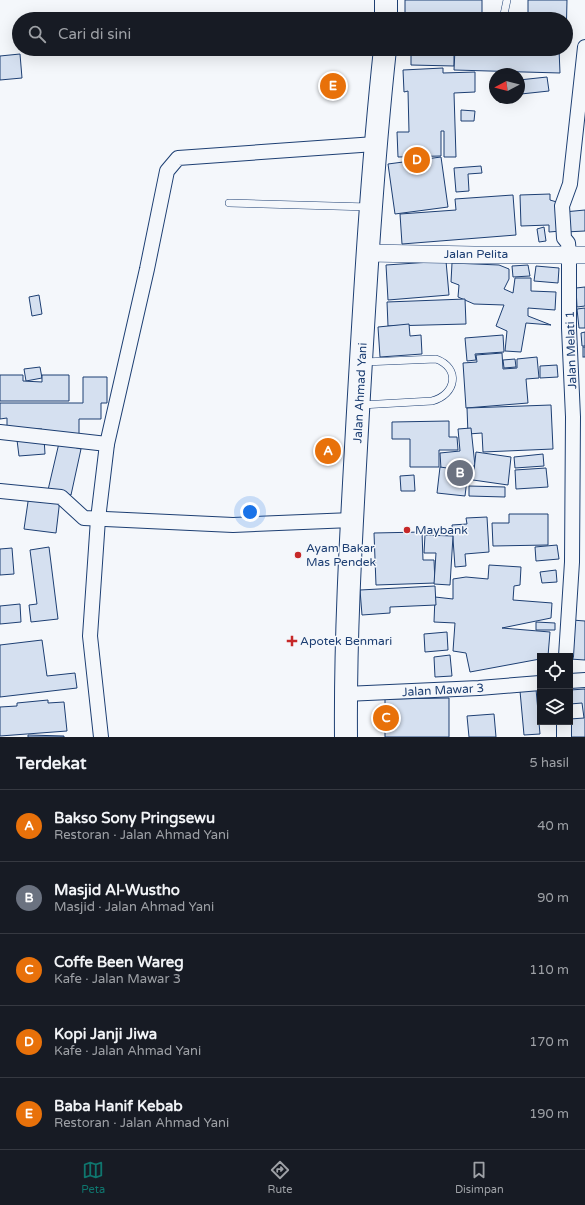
<!DOCTYPE html>
<html lang="id">
<meta charset="utf-8">
<style>
body{margin:0;font-family:"Varela Round",sans-serif;background:#20242c;color:#f1f3f6}
.controls{position:absolute;right:12px;bottom:12px;display:grid;overflow:hidden;border-radius:0px;box-shadow:0 4px 16px #0002}
.controls button{width:36px;height:36px;display:grid;place-items:center;padding:0;border:0;border-bottom:1px solid #363941;background:#171b24;color:#f1f3f6;font:20px sans-serif}
.compass{position:absolute;left:489px;top:68px;width:36px;height:36px;border-radius:50%;background:#171b24;box-shadow:0 4px 16px #0002;rotate:263deg}
.you{position:absolute;left:250px;top:512px;width:14px;height:14px;margin:-10px;border:3px solid #fff;border-radius:50%;background:#1a73e8;box-shadow:0 0 0 6px #1a73e833}
.badge{display:grid;place-items:center;width:26px;height:26px;border-radius:50%;background:#0f766e;color:#fff;font-size:13px;font-weight:700}
.pin{position:absolute;translate:-50% -50%;border:2px solid #fff;box-shadow:0 1px 4px #0006}
.list{margin:0;padding:0;list-style:none}
h2{display:flex;justify-content:space-between;align-items:center;height:52px;margin:0;padding:0 16px;font-size:17px}
h2 small{font-size:13px;font-weight:400;color:#9ea1a6}
.list li{display:grid;grid-template-columns:26px 1fr auto;gap:12px;align-items:center;box-sizing:border-box;height:72px;padding:0 16px;border-top:1px solid #363941}
.list b{display:block;font-size:15px;white-space:nowrap}
.list p{margin:0;font-size:13px;white-space:nowrap;color:#9ea1a6}
.list em{font-size:13px;font-style:normal;color:#9ea1a6}
.icon{flex:none;width:22px;height:22px;fill:none;stroke:currentColor;stroke-width:2;stroke-linecap:round;stroke-linejoin:round}
.map{position:relative;flex:none;width:585px;height:737px;overflow:hidden}
.search{position:absolute;background:#171b24;box-shadow:0 4px 16px #0002;left:12px;right:12px;top:12px;height:44px;display:flex;align-items:center;gap:10px;box-sizing:border-box;padding:0 14px;border-radius:22px;color:#9ea1a6;font-size:15px}
.sheet{height:412px;background:#171b24}
nav{display:flex;justify-content:space-around;align-items:center;box-sizing:border-box;height:56px;border-top:1px solid #363941;background:#171b24;font-size:11px;color:#9ea1a6}
nav a{display:grid;justify-items:center;gap:2px}
nav .on{color:#0f766e}
.map>svg:first-child{display:block}
.building{fill:#d5e0f0;stroke:#1d3f73}
.lines{fill:none;stroke-linecap:round;stroke-linejoin:round}
.service-casing{stroke:#1d3f73;stroke-width:8}
.minor-casing{stroke:#1d3f73;stroke-width:16}
.tertiary-casing{stroke:#1d3f73;stroke-width:18}
.trunk-casing{stroke:#1d3f73;stroke-width:24}
.service{stroke:#f4f7fb;stroke-width:7}
.minor{stroke:#f4f7fb;stroke-width:14}
.tertiary{stroke:#f4f7fb;stroke-width:17}
.trunk{stroke:#f4f7fb;stroke-width:22}
.poi-dot{fill:#c62828;stroke:#f4f7fb;stroke-width:1.5}
.labels{text-anchor:middle;stroke-width:3;stroke-linejoin:round;paint-order:stroke}
.street-label{font-size:12px;fill:#1d3f73;stroke:#f4f7fb}
.poi-label{font-size:12px;fill:#1d3f73;stroke:#f4f7fb;text-anchor:start}
</style>
<div class="map">
<svg width="585" height="737" viewBox="0 0 585 737">
<rect width="100%" height="100%" fill="#f4f7fb"/>
<g class="building">
<rect x="405" y="0" width="77" height="19"/>
<path d="M528,0h39l-1,42v-23h-38z"/>
<path d="M411,49h43v17l-43,-1z"/>
<path d="M455,49h104l1,24 -106,-3z"/>
<path d="M20,54l2,24 -22,2v-24z"/>
<path d="M443,68v5l32,-1v20l-21,1 2,64h-12v-26h-3v25l-43,1 -1,-25h12l-1,-41 -4,1 -1,-22z"/>
<path d="M547,77l2,14 -28,3 -2,-14z"/>
<path d="M461,110l14,1 -1,10h-13z"/>
<path d="M441,157l7,50 -53,7 -7,-50z"/>
<path d="M481,166l1,7 -14,1 1,17 -13,1 -2,-24z"/>
<path d="M550,194v6l10,3 1,28 -12,1v-7l-28,1 -1,-31z"/>
<path d="M513,195l3,40 -114,9 -2,-30 56,-4 -1,-11z"/>
<path d="M585,210v21l-20,1 -1,-20z"/>
<path d="M544,227l2,14 -7,1 -2,-13z"/>
<path d="M446,261l3,34 -61,5 -2,-35z"/>
<path d="M452,263l47,2 10,4v10l-5,10 9,4 2,-15h16v13l25,1 -1,18 -27,-2v8l23,9 -25,-2 -5,29 -16,-1 2,-20 -11,-5 8,-21 -30,-1 -16,-7 1,-12 -8,-3z"/>
<path d="M528,265l2,11 -17,1 -1,-11z"/>
<path d="M536,266l23,2 -1,15 -24,-2z"/>
<path d="M585,287v19l-8,1 -1,-19z"/>
<path d="M39,295l3,19 -10,2 -3,-19z"/>
<path d="M465,299l1,25 -78,2 -1,-24z"/>
<path d="M585,308v20h-6l-2,-19z"/>
<path d="M409,324l1,12 11,-1 1,19 -42,3 -2,-30z"/>
<path d="M585,332v14h-3l-1,-13z"/>
<path d="M503,335l1,17 -29,2 1,6 -9,1 -2,-23z"/>
<rect x="583" y="347" width="2" height="10"/>
<path d="M502,353l1,16 14,-1v-9l20,-2 2,21 -13,1 2,24 -62,5 -3,-45 14,-1 -1,-7z"/>
<path d="M515,359l1,8 -12,1 -1,-8z"/>
<path d="M557,365l1,12 -18,1v-12z"/>
<path d="M40,367l2,11 -16,3 -2,-12z"/>
<path d="M0,375h23v6l19,1v-7h27v26h-69z"/>
<path d="M83,377h24v26h-6v16h-22v15l-37,-1v-4h-35v-11l-7,1v-16h83z"/>
<path d="M551,405l2,44 -70,3 -1,-19 -14,1 -1,-26z"/>
<path d="M449,421v16h8l1,13h-19v17h-29v-28h-18v-17z"/>
<path d="M471,428l4,38 -34,3 -1,-16 20,-2 -2,-22z"/>
<path d="M44,438l1,16 -26,2 -2,-16z"/>
<path d="M59,443l22,6 -10,46 -23,-5z"/>
<path d="M476,452l35,5 -3,28 -35,-5z"/>
<path d="M543,454l1,12 -29,2 -1,-11z"/>
<path d="M440,467l28,4 -3,25 -28,-3z"/>
<path d="M546,468l2,19 -32,2 -1,-19z"/>
<path d="M414,475l1,16h-14l-1,-15z"/>
<path d="M469,486l36,1v10l-36,-1z"/>
<path d="M29,495l31,4 -4,34 -32,-4z"/>
<path d="M509,514h39v31l-55,1 -1,-23h17z"/>
<path d="M487,517l2,35 -24,2 1,12 -11,1 -3,-42 15,-1 -1,-6z"/>
<path d="M422,532l1,28h11l1,23 -59,2 -2,-52z"/>
<path d="M425,535l28,1 -3,49 -16,-1 2,-31h-12z"/>
<path d="M557,545l2,14 -23,2 -1,-14z"/>
<path d="M49,547l9,72 -27,3 -2,-17 8,-1 -7,-54z"/>
<path d="M12,548l2,26 -14,1v-26z"/>
<path d="M489,565l32,2 -1,18 -6,1 -1,14 39,3 -1,15 -49,10 48,4 -2,24h-8v3l-70,13 -4,-19 -13,-2 2,-28 -21,-1 1,-25 18,2v-20l13,-2 22,2z"/>
<path d="M556,570l1,12 -15,1 -2,-11z"/>
<path d="M435,586l1,19 -46,2v6l-28,2 -2,-25z"/>
<path d="M20,604l1,18 -21,2v-18z"/>
<path d="M572,620l13,1v39l-15,-1z"/>
<path d="M536,622l19,1v7h-19z"/>
<path d="M447,632l1,18 -23,2 -1,-18z"/>
<path d="M42,640l5,36 28,-3 2,15 -77,9v-52z"/>
<path d="M450,655l2,21 -17,1 -1,-20z"/>
<path d="M536,689l4,45 -16,1 -4,-44z"/>
<path d="M585,689v48h-15v-18l14,-1 -2,-15 -12,1v-14z"/>
<path d="M449,698v39h-64v-38z"/>
<path d="M48,700v3l16,-1 3,29 -67,5v-29l17,-1v-3z"/>
<path d="M494,714l2,23h-27l-2,-21z"/>
<path d="M28,735l36,1v1h-36z"/>
</g>
<g class="lines">
<defs>
<g id="service">
<path d="M503,19l4,-19"/>
<path d="M229,203l140,4"/>
<path d="M361,405l71,-4c24,-6 29,-33 4,-42l-72,3"/>
</g>
<g id="minor">
<path d="M0,432l107,12"/>
<path d="M0,491l61,6 23,21 149,7 119,-5"/>
<path d="M566,656l6,-94 1,-145 -4,-89v-74l-1,-11 -4,-5 -2,-32 8,-22 15,-137"/>
<path d="M570,681l15,-1"/>
<path d="M345,694l134,-6 61,-5"/>
<path d="M101,737l-11,-101 8,-117 9,-75 40,-175 20,-98 11,-13 197,-14"/>
<path d="M564,737v-15"/>
</g>
<path id="tertiary" d="M368,253l106,2h111"/>
<g id="trunk">
<path d="M386,19v-19"/>
<path d="M346,737c-1,-108 6,-217 12,-325 7,-121 14,-242 27,-363"/>
</g>
</defs>
<use href="#service" class="service-casing"/>
<use href="#minor" class="minor-casing"/>
<use href="#tertiary" class="tertiary-casing"/>
<use href="#trunk" class="trunk-casing"/>
<use href="#service" class="service"/>
<use href="#minor" class="minor"/>
<use href="#tertiary" class="tertiary"/>
<use href="#trunk" class="trunk"/>
</g>
<g class="poi-dot">
<circle cx="407" cy="530" r="4"/>
<circle cx="298" cy="555" r="4"/>
<path d="M290 635h4v4h4v4h-4v4h-4v-4h-4v-4h4z"/>
</g>
<g class="labels">
<g class="street-label">
<text x="476" y="258">Jalan Pelita</text>
<text transform="translate(571 350) rotate(-92)" y="4">Jalan Melati 1</text>
<text transform="translate(360 393) rotate(-87)" y="4">Jalan Ahmad Yani</text>
<text transform="translate(443 690) rotate(-3)" y="4">Jalan Mawar 3</text>
</g>
<g class="poi-label">
<text x="415" y="534">Maybank</text>
<text x="306" y="552">Ayam Bakar<tspan x="306" dy="14">Mas Pendek</tspan></text>
<text x="300" y="645">Apotek Benmari</text>
</g>
</g>
</svg>
<div class="controls">
<button><svg class="icon" aria-label="locate" viewBox="0 0 24 24"><circle cx="12" cy="12" r="6"/><path d="M12 2v4M12 18v4M2 12h4M18 12h4"/></svg></button>
<button><svg class="icon" aria-label="layers" viewBox="0 0 24 24"><path d="M12 4l9 5-9 5-9-5zM3 14l9 5 9-5"/></svg></button>
</div>
<svg class="compass" viewBox="-18 -18 36 36"><path d="M0-13l5 13h-10z" fill="#e53935"/><path d="M0 13l5-13h-10z" fill="#9ea1a6"/></svg>
<div class="you"></div>
<div class="pin badge" style="left:328px;top:451px;background:#e8710a">A</div>
<div class="pin badge" style="left:460px;top:473px;background:#6b7280">B</div>
<div class="pin badge" style="left:386px;top:718px;background:#e8710a">C</div>
<div class="pin badge" style="left:417px;top:160px;background:#e8710a">D</div>
<div class="pin badge" style="left:333px;top:86px;background:#e8710a">E</div>
<div class="search"><svg class="icon" aria-label="search" viewBox="0 0 24 24"><circle cx="10" cy="10" r="6"/><path d="M15 15l6 6"/></svg>Cari di sini</div>
</div>
<section class="sheet">
<h2>Terdekat<small>5 hasil</small></h2>
<ul class="list">
<li><span class="badge" style="background:#e8710a">A</span><div><b>Bakso Sony Pringsewu</b><p>Restoran · Jalan Ahmad Yani</p></div><em>40 m</em></li>
<li><span class="badge" style="background:#6b7280">B</span><div><b>Masjid Al-Wustho</b><p>Masjid · Jalan Ahmad Yani</p></div><em>90 m</em></li>
<li><span class="badge" style="background:#e8710a">C</span><div><b>Coffe Been Wareg</b><p>Kafe · Jalan Mawar 3</p></div><em>110 m</em></li>
<li><span class="badge" style="background:#e8710a">D</span><div><b>Kopi Janji Jiwa</b><p>Kafe · Jalan Ahmad Yani</p></div><em>170 m</em></li>
<li><span class="badge" style="background:#e8710a">E</span><div><b>Baba Hanif Kebab</b><p>Restoran · Jalan Ahmad Yani</p></div><em>190 m</em></li>
</ul>
</section>
<nav>
<a class="on"><svg class="icon" aria-label="map" viewBox="0 0 24 24"><path d="M3 6l6-2 6 2 6-2v14l-6 2-6-2-6 2zM9 4v14M15 6v14"/></svg>Peta</a>
<a><svg class="icon" aria-label="directions" viewBox="0 0 24 24"><path d="M12 3l9 9-9 9-9-9zM9 14v-3h6M13 9l2 2-2 2"/></svg>Rute</a>
<a><svg class="icon" aria-label="saved" viewBox="0 0 24 24"><path d="M7 4h10v16l-5-4-5 4z"/></svg>Disimpan</a>
</nav>
